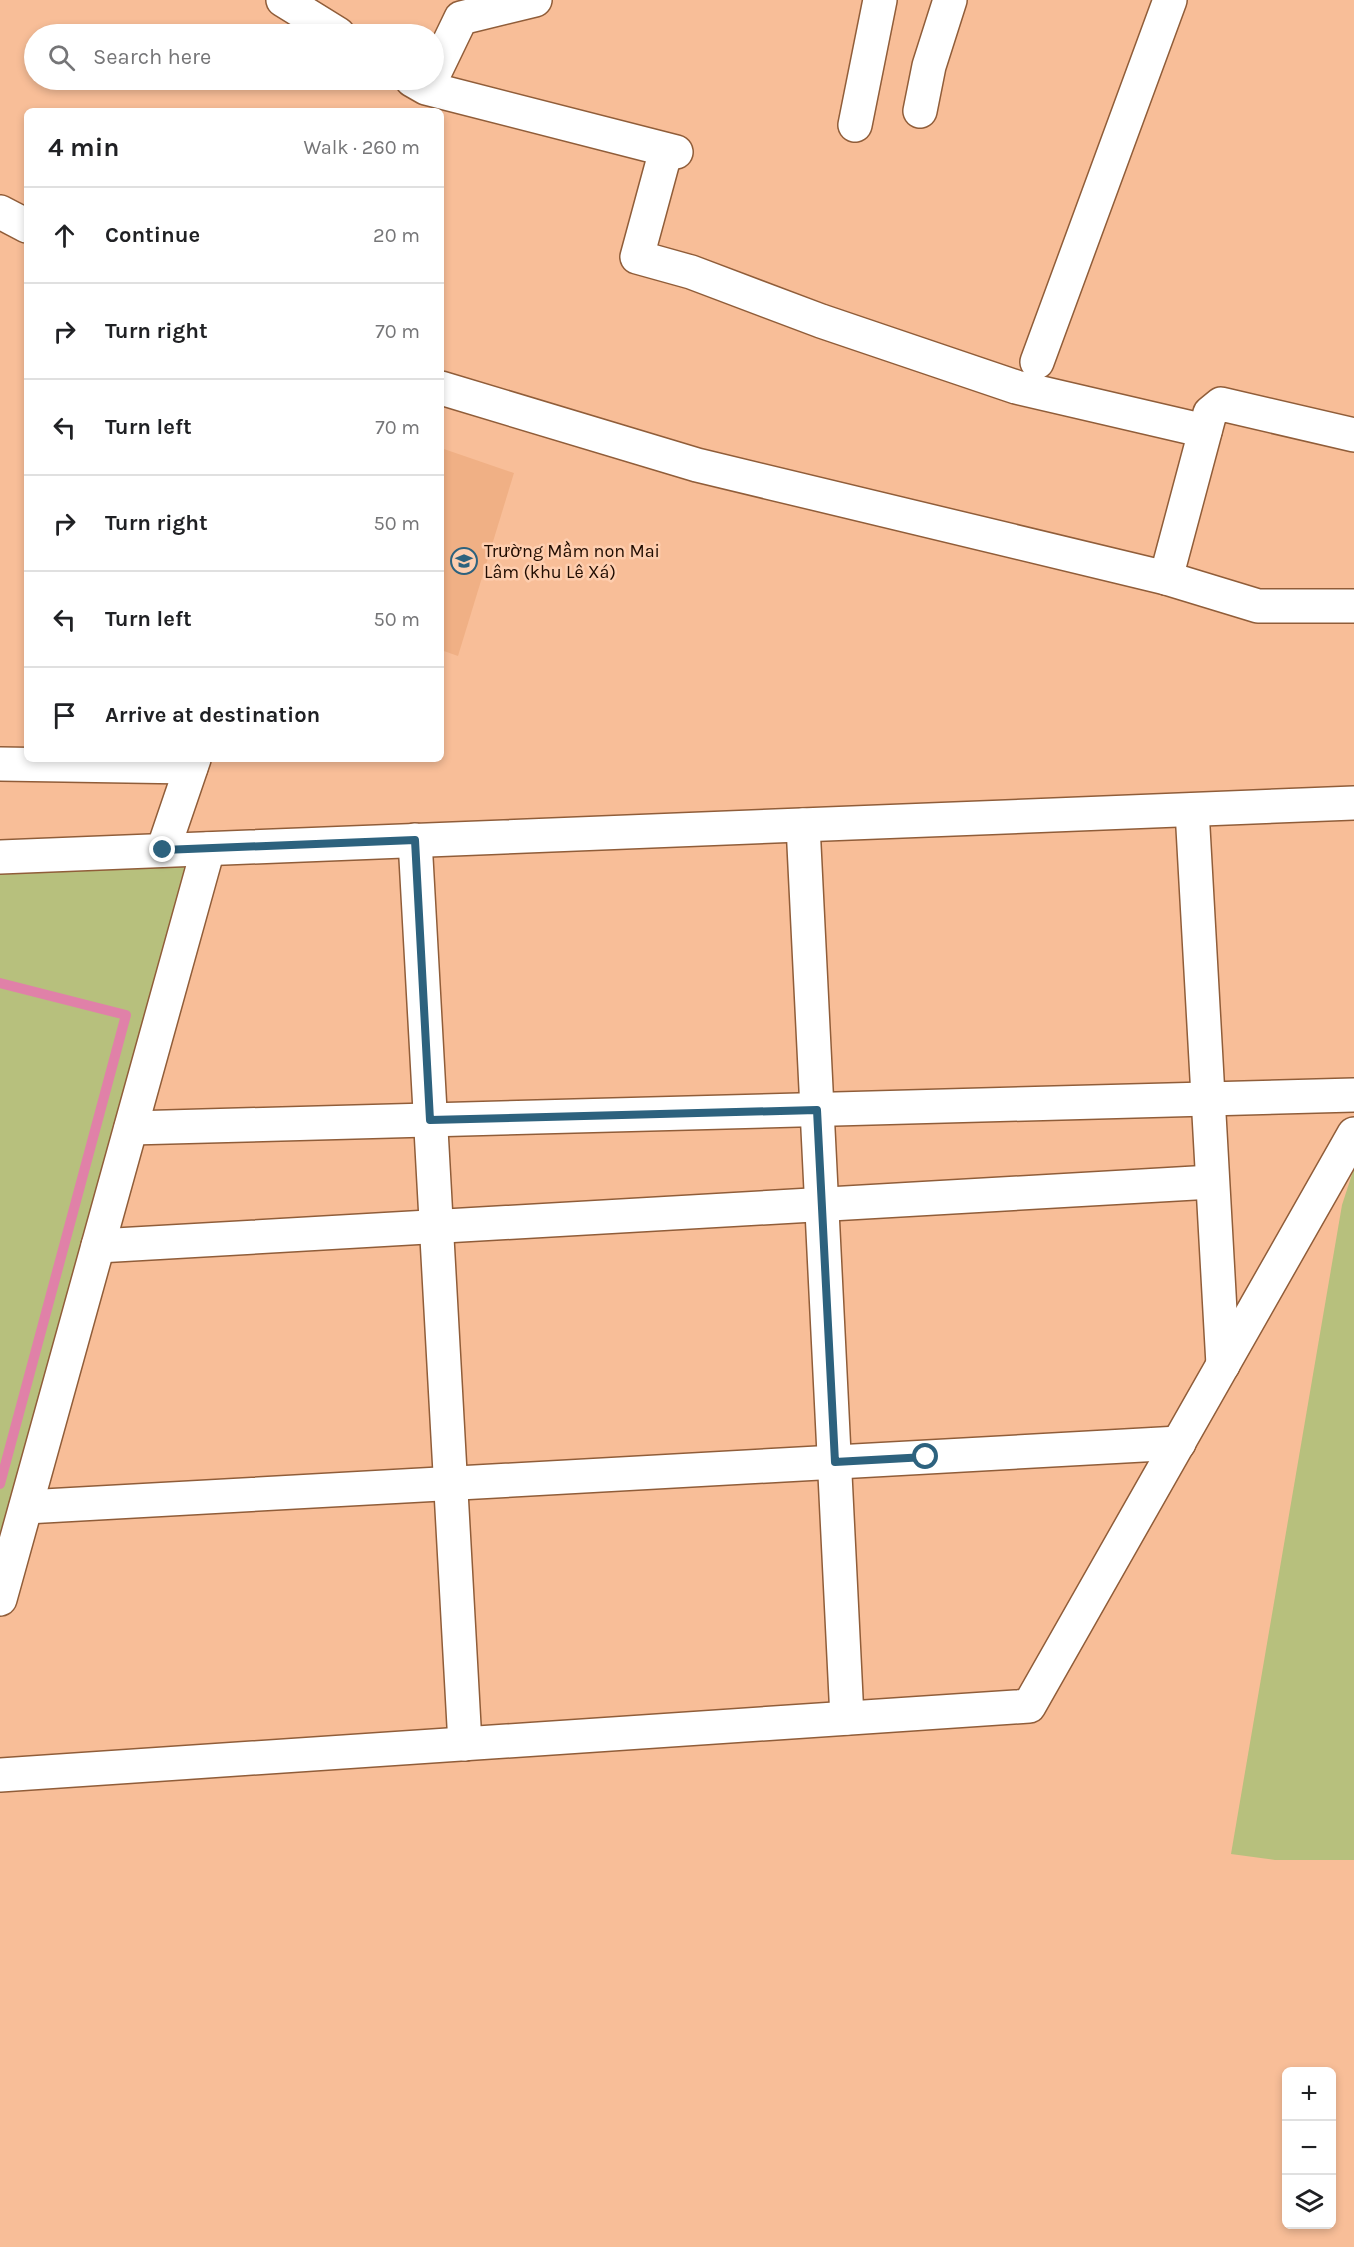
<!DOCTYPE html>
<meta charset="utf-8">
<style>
body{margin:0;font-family:Karla,sans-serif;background:#f2f2f2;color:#202124}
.controls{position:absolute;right:18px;bottom:18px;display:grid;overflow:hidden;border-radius:9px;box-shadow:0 3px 9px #0003}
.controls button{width:54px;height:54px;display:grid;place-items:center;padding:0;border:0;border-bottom:2px solid #e0e0e0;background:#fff;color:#202124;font:30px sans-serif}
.stop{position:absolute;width:18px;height:18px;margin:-14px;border:4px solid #2d627e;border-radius:50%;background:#fff}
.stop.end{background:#2d627e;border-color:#fff;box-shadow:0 2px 6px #0008}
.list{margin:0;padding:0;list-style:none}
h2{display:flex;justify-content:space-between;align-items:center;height:78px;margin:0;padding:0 24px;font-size:26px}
h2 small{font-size:20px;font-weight:400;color:#757577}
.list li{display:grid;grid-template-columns:39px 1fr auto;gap:18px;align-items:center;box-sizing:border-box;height:96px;padding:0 24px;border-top:2px solid #e0e0e0}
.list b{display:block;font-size:22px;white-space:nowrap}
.list em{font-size:20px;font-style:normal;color:#757577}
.icon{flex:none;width:33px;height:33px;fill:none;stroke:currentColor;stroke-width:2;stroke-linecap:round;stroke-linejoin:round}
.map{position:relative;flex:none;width:1354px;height:2247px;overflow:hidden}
.search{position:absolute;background:#fff;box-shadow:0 3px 9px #0003;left:24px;top:24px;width:420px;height:66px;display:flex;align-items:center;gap:15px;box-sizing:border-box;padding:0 21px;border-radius:33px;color:#757577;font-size:22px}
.panel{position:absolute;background:#fff;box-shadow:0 3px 9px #0003;left:24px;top:108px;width:420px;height:654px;border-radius:9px}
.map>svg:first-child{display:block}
.built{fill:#f0b085}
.green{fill:#b7c07d}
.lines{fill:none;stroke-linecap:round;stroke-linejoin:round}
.stream{stroke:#e081a8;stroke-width:10}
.minor-casing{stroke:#905d39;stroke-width:36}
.minor{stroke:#fff;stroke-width:33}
.route{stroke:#2d627e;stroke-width:8}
.labels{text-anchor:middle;stroke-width:5;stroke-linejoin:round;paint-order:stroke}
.poi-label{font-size:18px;fill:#200c01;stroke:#feceaf;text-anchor:start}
</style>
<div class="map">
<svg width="1354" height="2247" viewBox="0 0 1354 2247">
<rect width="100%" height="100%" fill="#f8be98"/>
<path class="built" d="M441,448l73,25 -56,183 -17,-6z"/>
<g class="green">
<path d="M208,849l-208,749v-741z"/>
<path d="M1354,1168v692h-79l-44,-6 111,-649z"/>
</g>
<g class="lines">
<path class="stream" d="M0,983l126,32 -126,469"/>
<defs>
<g id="minor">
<path d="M283,0l55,34"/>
<path d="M434,74l27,-56 74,-18"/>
<path d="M412,80l14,8 250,64"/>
<path d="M920,111l9,-45 21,-66"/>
<path d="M855,125l25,-125"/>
<path d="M666,150l-29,107 54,15 130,49 195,66 189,44"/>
<path d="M0,212l27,14"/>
<path d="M1037,362l133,-362"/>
<path d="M441,388l256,77 469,113 92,28h96"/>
<path d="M1166,578l44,-165 11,-9 133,31"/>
<path d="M0,764l191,3"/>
<path d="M1192,810l31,555"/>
<path d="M803,825l44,893"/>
<path d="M415,840l50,904"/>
<path d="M163,850l31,-91"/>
<path d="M0,857l1354,-54"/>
<path d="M131,1128l1223,-33"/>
<path d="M98,1246l1114,-64"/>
<path d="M26,1507l1153,-64"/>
<path d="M0,1599l208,-750"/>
<path d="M0,1775l1029,-69 325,-572"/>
</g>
</defs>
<use href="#minor" class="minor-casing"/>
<use href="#minor" class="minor"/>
</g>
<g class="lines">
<path class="route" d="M163,850l252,-10 15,280 387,-10 18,352 91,-5"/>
</g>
<defs>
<symbol id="school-ring" viewBox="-11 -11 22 22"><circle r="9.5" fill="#feceaf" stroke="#2d627e" stroke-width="1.5"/><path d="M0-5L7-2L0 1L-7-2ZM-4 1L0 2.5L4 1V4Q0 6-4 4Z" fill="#2d627e"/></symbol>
</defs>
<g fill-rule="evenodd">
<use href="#school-ring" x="449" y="546" width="30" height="30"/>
</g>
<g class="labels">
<g class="poi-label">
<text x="484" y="557">Trường Mầm non Mai<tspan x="484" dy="21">Lâm (khu Lê Xá)</tspan></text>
</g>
</g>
</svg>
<div class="controls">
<button>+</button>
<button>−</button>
<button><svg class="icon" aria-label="layers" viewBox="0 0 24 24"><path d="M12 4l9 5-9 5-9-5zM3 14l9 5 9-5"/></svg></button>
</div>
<div class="stop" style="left:926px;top:1457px"></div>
<div class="stop end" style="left:163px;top:850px"></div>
<div class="search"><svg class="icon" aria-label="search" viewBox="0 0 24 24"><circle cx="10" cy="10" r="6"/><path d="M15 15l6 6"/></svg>Search here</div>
<section class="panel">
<h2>4 min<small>Walk · 260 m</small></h2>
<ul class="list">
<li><svg class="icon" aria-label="ahead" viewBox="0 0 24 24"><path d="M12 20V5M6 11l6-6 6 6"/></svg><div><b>Continue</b></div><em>20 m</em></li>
<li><svg class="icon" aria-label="right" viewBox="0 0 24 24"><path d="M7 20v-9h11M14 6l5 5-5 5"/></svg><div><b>Turn right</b></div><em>70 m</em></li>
<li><svg class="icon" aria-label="left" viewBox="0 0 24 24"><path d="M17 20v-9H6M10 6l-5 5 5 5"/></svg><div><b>Turn left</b></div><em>70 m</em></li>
<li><svg class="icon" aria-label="right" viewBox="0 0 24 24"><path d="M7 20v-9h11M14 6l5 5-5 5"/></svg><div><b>Turn right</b></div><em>50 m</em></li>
<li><svg class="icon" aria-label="left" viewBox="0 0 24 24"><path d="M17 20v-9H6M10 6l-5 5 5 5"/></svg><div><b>Turn left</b></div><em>50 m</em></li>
<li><svg class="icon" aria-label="arrive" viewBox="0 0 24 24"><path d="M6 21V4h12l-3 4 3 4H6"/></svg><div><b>Arrive at destination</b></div></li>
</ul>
</section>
</div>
